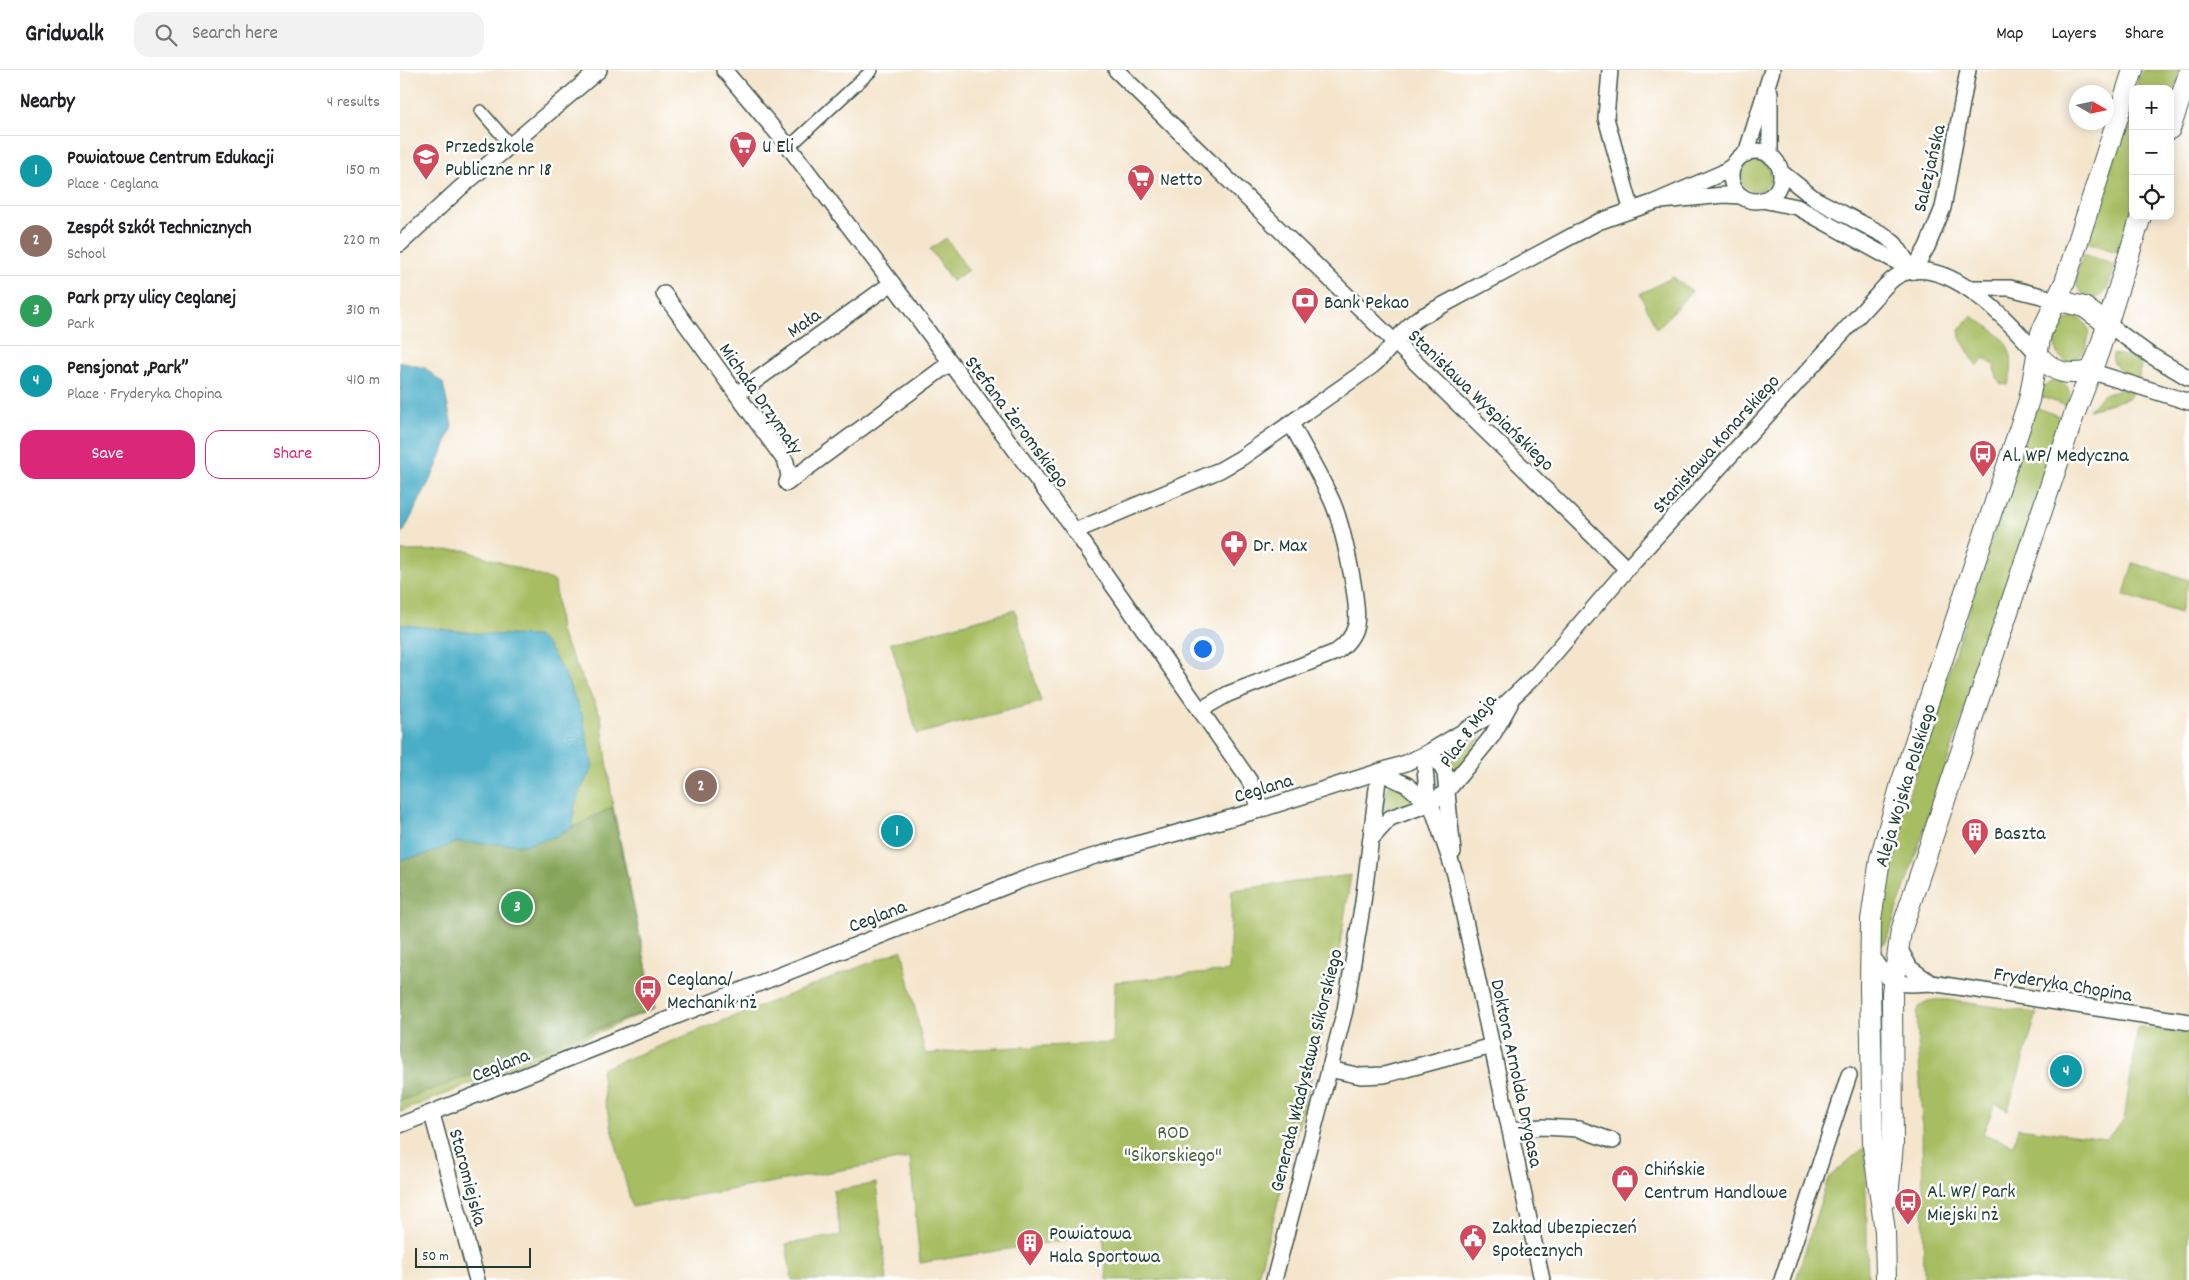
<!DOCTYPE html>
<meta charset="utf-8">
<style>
body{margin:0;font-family:Dekko,sans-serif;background:#f2f2f2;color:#202124}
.controls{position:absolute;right:15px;top:15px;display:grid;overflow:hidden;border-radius:10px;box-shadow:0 2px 12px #0003}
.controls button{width:45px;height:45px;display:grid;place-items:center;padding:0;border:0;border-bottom:1px solid #e0e0e0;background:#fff;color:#202124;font:25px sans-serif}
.compass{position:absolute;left:1669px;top:15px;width:45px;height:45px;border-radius:50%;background:#fff;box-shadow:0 2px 12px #0003;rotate:99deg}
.scale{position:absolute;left:15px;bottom:12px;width:116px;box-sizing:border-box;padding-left:5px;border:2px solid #1f3d34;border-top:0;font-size:14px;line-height:18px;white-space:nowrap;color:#1f3d34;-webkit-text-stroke:4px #fff;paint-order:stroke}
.you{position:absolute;left:802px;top:578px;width:18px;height:18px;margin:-12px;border:4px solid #fff;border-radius:50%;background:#1a73e8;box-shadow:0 0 0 8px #1a73e833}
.badge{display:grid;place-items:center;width:32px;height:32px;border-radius:50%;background:#db2777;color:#fff;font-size:16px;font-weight:700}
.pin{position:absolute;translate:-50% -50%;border:2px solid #fff;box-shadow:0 1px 5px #0006}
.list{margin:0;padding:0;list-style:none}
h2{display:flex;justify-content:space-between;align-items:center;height:65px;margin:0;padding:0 20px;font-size:21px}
h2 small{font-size:16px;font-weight:400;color:#757577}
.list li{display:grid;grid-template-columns:32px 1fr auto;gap:15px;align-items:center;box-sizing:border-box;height:70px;padding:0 20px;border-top:1px solid #e0e0e0}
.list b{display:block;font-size:19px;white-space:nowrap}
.list p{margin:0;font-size:16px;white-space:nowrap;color:#757577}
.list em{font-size:16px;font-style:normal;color:#757577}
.actions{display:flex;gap:10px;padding:15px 20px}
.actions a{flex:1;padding:11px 0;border:1px solid #db2777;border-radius:15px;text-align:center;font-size:18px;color:#db2777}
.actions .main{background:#db2777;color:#fff}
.icon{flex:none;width:28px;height:28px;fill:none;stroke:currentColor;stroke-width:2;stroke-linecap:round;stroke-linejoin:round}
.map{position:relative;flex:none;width:1789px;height:1210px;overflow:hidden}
header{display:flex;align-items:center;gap:30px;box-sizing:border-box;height:70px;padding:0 25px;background:#fff;border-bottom:1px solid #e0e0e0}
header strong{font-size:24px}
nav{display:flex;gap:28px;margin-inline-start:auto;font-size:18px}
.search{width:350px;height:45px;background:#f2f2f2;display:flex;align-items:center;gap:12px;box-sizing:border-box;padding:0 18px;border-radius:15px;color:#757577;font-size:19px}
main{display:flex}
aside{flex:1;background:#fff}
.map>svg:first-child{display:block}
.green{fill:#a7bd62;stroke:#637d4b}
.forest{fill:#85a458;stroke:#527046}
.water{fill:#48adc7;stroke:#34757e}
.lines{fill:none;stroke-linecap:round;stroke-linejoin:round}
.pedestrian-casing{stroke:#3f564b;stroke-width:14}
.minor-casing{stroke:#3f564b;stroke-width:18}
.secondary-casing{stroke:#3f564b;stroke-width:22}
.pedestrian{stroke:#fff;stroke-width:11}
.minor{stroke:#fff;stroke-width:15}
.secondary{stroke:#fff;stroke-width:20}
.labels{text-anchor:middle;stroke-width:5;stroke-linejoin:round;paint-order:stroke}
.poi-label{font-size:20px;fill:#1f3d34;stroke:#fff;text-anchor:start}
.street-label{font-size:20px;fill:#1f3d34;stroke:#fff}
.park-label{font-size:20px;fill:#486342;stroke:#fff}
</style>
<header>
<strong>Gridwalk</strong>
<div class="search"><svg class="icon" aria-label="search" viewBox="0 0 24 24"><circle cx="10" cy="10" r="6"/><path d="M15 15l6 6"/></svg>Search here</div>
<nav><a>Map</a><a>Layers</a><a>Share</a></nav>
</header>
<main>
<aside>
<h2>Nearby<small>4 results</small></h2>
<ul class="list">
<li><span class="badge" style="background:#0f9aa8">1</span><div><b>Powiatowe Centrum Edukacji</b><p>Place · Ceglana</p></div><em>150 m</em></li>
<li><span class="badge" style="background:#8d6e63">2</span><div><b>Zespół Szkół Technicznych</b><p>School</p></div><em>220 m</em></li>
<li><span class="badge" style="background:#2e9e5b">3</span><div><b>Park przy ulicy Ceglanej</b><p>Park</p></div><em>310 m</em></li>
<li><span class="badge" style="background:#0f9aa8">4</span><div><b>Pensjonat „Park”</b><p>Place · Fryderyka Chopina</p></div><em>410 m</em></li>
</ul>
<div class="actions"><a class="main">Save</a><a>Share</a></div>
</aside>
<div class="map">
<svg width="1789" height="1210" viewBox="0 0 1789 1210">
<rect width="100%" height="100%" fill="#fff"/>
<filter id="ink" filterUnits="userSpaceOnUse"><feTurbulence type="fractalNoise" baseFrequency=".02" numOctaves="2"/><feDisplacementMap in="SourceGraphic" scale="10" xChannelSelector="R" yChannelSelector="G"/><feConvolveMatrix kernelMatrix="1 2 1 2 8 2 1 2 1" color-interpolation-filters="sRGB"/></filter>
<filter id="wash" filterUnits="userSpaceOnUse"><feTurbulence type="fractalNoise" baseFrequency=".0096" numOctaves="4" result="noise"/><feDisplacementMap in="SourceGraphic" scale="20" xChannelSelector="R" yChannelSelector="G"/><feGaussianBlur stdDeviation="1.12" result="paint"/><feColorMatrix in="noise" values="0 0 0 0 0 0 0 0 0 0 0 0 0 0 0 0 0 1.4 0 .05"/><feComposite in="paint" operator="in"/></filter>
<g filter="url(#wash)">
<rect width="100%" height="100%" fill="#f4e5cc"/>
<g class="green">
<path d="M1742,0h39l-11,32v-13h-35z"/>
<path d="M1733,25v119l-14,39 -32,-11z"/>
<circle cx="1356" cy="106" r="15"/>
<path d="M546,168l22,32 -16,11 -22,-32z"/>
<path d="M1683,184l32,11c-5,16 -7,37 -28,32 -18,-10 -8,-27 -4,-43z"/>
<path d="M1273,207l19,14 -35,38 -17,-35z"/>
<path d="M1571,246c30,18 49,30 37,69l-8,-1 -6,-15 1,-3 -11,-8 -7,8 -17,-28 -1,-8z"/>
<path d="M1673,247c26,3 16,43 -7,45l-9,-8c-5,-17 0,-30 16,-37z"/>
<path d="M1713,284l30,4 -5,22c-11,-3 -28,-14 -25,-26z"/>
<path d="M1653,310c16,1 20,13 14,26l-28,-10 3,-9z"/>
<path d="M1720,320h13l-4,8 -40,12 14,-15z"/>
<path d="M1635,337l29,11 -178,524 -5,3 -1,-32 12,-67z"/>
<path d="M65,480l90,31 5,51 41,84 12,90 42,202 -70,30 -185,74v-561z"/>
<path d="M1733,493l56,17 -9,33 -56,-18z"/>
<path d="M615,540l26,92 -124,32 -26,-91z"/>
<path d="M1083,666l-30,36 -4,-13z"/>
<path d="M988,715l11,2 19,15 -36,7z"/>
<path d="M951,805l-17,109 -20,84 -57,212h-150l-4,-46 -183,29 -10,-105 -278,49 -27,-105 -4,-33 301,-119 23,104 50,-5 138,-6 2,-61 114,-11 3,-81z"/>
<path d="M1548,930l89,13 -29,97 -13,-7 -12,31 30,11 5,-17 88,11 18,-19 14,-93 51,7v246h-265l-2,-155 -5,-111c3,-16 18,-14 31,-14z"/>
<path d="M1465,1077l3,133h-72l32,-102z"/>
<path d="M476,1113l11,97h-95l-6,-36 55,-9 -8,-44z"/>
</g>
<path class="forest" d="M212,737l43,201 -255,93v-241l28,-6 29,-12 68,3 29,-8z"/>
<g class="water">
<path d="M0,292l25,6 18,15 9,43 -15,40 -33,65 -4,2z"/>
<path d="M0,554l84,10 54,2 10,10 15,24 19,44 11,53c-11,20 -21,36 -20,59l-19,11 -29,8 -68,-3 -29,12 -28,6z"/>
</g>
</g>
<g filter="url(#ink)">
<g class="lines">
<defs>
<g id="pedestrian">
<path d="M81,41l30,35"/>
<path d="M389,77l83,-77"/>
</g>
<g id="minor">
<path d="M324,0l65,77 103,136 183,248 174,249 6,12 4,18"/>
<path d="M716,0l511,499"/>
<path d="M1210,0l-4,48 25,90"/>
<circle cx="1356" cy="106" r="25"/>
<path d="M1346,84l26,-84"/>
<path d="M1370,86v-64"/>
<path d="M1381,102l34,27 69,36 11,9 18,27"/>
<path d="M1362,130l35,7 113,62"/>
<path d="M1261,131l63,-6 17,1"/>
<path d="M0,174l59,-55 140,-119"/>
<path d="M1513,201l14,-24 16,-39 25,-138"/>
<path d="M1571,218h39l47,12"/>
<path d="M264,224l122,168 3,14 -2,7"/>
<path d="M1706,253l44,32 39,23"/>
<path d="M1690,301l99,31"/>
<path d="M337,324l155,-111"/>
<path d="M387,413l163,-120"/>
<path d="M675,461l145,-61 21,-12 131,-92c18,-14 27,-34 45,-47l181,-97 57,-20 67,-29 12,-8"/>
<path d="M800,640l28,-16 108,-42c10,-7 17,-15 20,-27 4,-22 -14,-102 -24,-124 -12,-26 -27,-52 -41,-77"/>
<path d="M1029,682l-4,16 2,24 28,82 87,406"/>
<path d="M1029,682l11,12 5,9 8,79"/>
<path d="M979,702l28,13 22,19"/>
<path d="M972,768l18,-20 39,-14 18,-13 45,-55 18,-32"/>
<path d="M1498,876l12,22 21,15"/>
<path d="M1470,881l7,14 16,18 18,1 20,-1 258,39"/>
<path d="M929,999l32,7 23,-1 108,-29"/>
<path d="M32,1044l45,166"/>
<path d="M0,1055l629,-248 69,-22 161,-45 147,-47 23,-11 70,-42 38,-36 96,-112 246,-269c6,-7 12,-14 20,-18 48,-23 112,48 139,80"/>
<path d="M1110,1060l32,-3 37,2 34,12"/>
<path d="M874,1210l71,-270 18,-108 16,-130"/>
<path d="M1382,1210l67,-205"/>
</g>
<g id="secondary">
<path d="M1770,59l19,-56"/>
<path d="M1657,230l27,7 22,16"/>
<path d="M1638,285c16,18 29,21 52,16"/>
<path d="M1488,1127l5,-53 -1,-151 9,-62 173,-516 25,-64 42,-135"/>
<path d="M1486,1210l-1,-49 -12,-85 -3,-158 1,-68 9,-61 21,-75 128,-384 12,-67 24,-51 68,-212"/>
</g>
</defs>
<use href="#pedestrian" class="pedestrian-casing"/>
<use href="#minor" class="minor-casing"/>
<use href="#secondary" class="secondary-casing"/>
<use href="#pedestrian" class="pedestrian"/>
<use href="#minor" class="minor"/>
<use href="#secondary" class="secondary"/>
</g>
</g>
<defs>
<symbol id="supermarket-pin" viewBox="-11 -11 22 30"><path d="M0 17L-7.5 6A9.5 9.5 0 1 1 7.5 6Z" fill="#d1495b" stroke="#fff"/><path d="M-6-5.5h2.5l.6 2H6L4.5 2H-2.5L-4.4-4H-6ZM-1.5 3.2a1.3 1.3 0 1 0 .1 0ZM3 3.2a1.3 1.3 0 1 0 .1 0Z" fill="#fff"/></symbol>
<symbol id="school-pin" viewBox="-11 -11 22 30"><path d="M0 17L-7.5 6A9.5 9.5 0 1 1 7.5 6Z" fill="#d1495b" stroke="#fff"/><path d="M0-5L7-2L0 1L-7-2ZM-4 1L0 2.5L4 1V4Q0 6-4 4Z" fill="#fff"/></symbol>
<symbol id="bank-pin" viewBox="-11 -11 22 30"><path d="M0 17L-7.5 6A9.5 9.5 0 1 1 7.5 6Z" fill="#d1495b" stroke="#fff"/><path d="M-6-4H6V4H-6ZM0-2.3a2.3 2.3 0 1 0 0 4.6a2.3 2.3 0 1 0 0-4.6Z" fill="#fff"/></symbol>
<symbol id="bus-pin" viewBox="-11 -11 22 30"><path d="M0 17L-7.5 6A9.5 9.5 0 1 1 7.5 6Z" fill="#d1495b" stroke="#fff"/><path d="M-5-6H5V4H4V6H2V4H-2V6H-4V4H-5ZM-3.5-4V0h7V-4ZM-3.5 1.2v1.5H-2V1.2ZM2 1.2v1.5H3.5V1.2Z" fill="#fff"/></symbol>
<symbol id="pharmacy-pin" viewBox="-11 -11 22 30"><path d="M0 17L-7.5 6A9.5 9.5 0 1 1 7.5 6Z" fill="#d1495b" stroke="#fff"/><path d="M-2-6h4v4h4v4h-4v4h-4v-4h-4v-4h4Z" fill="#fff"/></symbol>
<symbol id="building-pin" viewBox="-11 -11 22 30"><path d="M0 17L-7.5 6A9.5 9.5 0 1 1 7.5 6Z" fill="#d1495b" stroke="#fff"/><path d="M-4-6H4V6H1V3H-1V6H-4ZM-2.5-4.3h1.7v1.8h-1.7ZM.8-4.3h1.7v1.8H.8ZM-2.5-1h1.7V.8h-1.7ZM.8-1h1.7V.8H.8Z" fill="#fff"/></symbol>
<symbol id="shop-pin" viewBox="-11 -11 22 30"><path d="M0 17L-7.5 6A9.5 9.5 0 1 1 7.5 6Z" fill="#d1495b" stroke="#fff"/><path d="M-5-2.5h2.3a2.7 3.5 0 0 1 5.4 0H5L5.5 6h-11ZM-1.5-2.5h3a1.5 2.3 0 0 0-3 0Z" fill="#fff"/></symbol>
<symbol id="civic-pin" viewBox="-11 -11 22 30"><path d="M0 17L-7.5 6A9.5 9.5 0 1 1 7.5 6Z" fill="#d1495b" stroke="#fff"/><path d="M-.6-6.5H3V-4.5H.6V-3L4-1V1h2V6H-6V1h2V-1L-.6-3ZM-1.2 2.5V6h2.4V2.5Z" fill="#fff"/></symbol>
</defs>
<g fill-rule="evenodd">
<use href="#supermarket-pin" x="327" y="59" width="32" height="43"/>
<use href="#school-pin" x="10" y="71" width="32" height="43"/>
<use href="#supermarket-pin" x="725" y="92" width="32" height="43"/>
<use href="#bank-pin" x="889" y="215" width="32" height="43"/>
<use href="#bus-pin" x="1567" y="368" width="32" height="43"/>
<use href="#pharmacy-pin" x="818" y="458" width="32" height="43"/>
<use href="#building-pin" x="1559" y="746" width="32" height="43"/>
<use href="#bus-pin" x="232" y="903" width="32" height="43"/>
<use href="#shop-pin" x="1209" y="1093" width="32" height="43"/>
<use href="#bus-pin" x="1492" y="1116" width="32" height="43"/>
<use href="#civic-pin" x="1057" y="1152" width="32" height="43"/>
<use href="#building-pin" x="614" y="1157" width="32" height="43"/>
</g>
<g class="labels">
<g class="poi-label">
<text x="45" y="82">Przedszkole<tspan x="45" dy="23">Publiczne nr 18</tspan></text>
<text x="362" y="82">U Eli</text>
<text x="760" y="115">Netto</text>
<text x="924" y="238">Bank Pekao</text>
<text x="1602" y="391">Al. WP/ Medyczna</text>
<text x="853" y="481">Dr. Max</text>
<text x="1594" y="769">Baszta</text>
<text x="267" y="915">Ceglana/<tspan x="267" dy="23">Mechanik nż</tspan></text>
<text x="1244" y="1105">Chińskie<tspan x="1244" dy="23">Centrum Handlowe</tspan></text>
<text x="1527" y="1127">Al. WP/ Park<tspan x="1527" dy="23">Miejski nż</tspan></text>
<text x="1092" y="1163">Zakład Ubezpieczeń<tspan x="1092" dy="23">Społecznych</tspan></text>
<text x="649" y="1169">Powiatowa<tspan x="649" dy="23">Hala Sportowa</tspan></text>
</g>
<g class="street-label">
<text transform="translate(1528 98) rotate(-77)" y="7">Salezjańska</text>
<text transform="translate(403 252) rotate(-35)" y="7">Mała</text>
<text transform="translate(362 328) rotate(55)" y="7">Michała Drzymały</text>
<text transform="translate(1082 329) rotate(44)" y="7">Stanisława Wyspiańskiego</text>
<text transform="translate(618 351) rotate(53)" y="7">Stefana Żeromskiego</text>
<text transform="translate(1315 373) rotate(-48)" y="7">Stanisława Konarskiego</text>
<text transform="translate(1067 660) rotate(-55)" y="7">Plac 8 Maja</text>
<text transform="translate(1504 715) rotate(-73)" y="7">Aleja Wojska Polskiego</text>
<text transform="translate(863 717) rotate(-17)" y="7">Ceglana</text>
<text transform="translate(477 845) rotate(-21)" y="7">Ceglana</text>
<text transform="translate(1663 913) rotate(9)" y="7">Fryderyka Chopina</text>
<text transform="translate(100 994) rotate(-22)" y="7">Ceglana</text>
<text transform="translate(905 1000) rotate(-76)" y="7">Generała Władysława Sikorskiego</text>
<text transform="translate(1118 1003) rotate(78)" y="7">Doktora Arnolda Drygasa</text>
<text transform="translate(69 1107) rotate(75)" y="7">Staromiejska</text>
</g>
<g class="park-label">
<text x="773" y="1068">ROD<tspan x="773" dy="23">"Sikorskiego"</tspan></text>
</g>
</g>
</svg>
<div class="controls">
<button>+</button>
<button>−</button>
<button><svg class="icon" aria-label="locate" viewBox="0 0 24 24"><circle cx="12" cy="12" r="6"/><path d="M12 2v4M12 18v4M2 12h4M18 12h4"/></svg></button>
</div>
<svg class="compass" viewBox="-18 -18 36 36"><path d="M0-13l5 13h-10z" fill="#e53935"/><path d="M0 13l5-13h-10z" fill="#757577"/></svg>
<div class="scale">50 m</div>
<div class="you"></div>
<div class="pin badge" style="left:497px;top:761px;background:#0f9aa8">1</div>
<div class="pin badge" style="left:301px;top:716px;background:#8d6e63">2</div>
<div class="pin badge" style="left:117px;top:837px;background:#2e9e5b">3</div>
<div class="pin badge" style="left:1666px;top:1001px;background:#0f9aa8">4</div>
</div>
</main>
